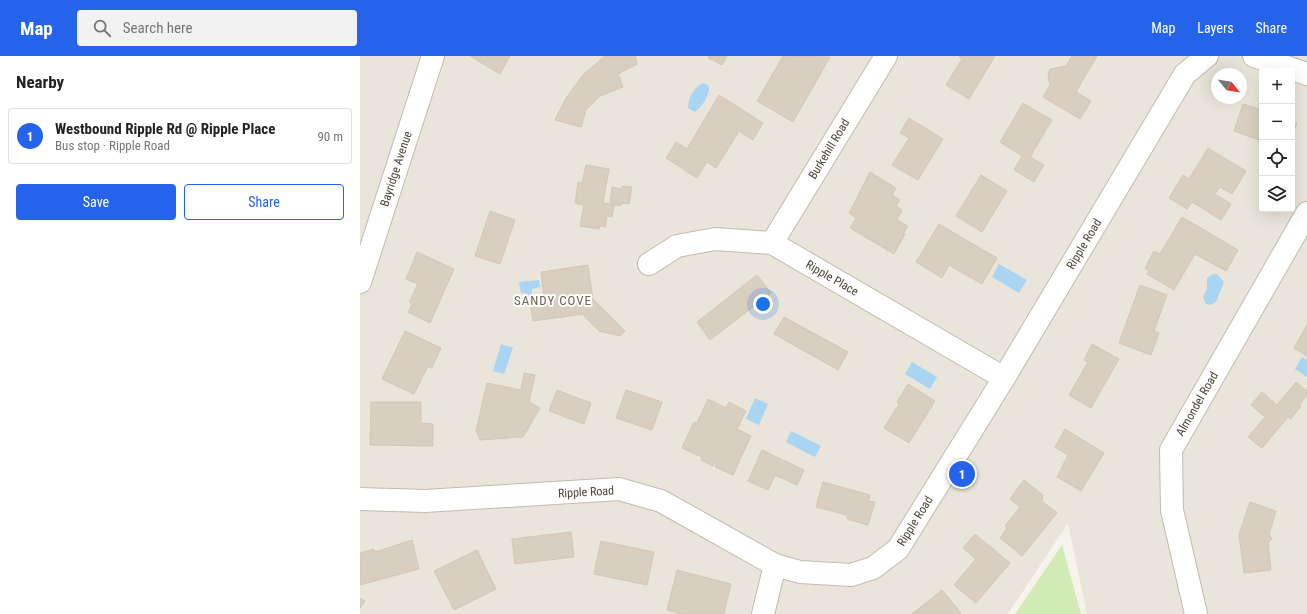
<!DOCTYPE html>
<meta charset="utf-8">
<style>
body{margin:0;font-family:"Roboto Condensed",sans-serif;background:#f2f2f2;color:#222}
.controls{position:absolute;right:12px;top:12px;display:grid;overflow:hidden;border-radius:4px;box-shadow:0 4px 16px #0002}
.controls button{width:36px;height:36px;display:grid;place-items:center;padding:0;border:0;border-bottom:1px solid #e0e0e0;background:#fff;color:#222;font:20px sans-serif}
.compass{position:absolute;left:851px;top:12px;width:36px;height:36px;border-radius:50%;background:#fff;box-shadow:0 4px 16px #0002;rotate:120deg}
.you{position:absolute;left:403px;top:248px;width:14px;height:14px;margin:-10px;border:3px solid #fff;border-radius:50%;background:#1a73e8;box-shadow:0 0 0 6px #1a73e833}
.badge{display:grid;place-items:center;width:26px;height:26px;border-radius:50%;background:#2563eb;color:#fff;font-size:13px;font-weight:700}
.pin{position:absolute;translate:-50% -50%;border:2px solid #fff;box-shadow:0 1px 4px #0006}
.list{margin:0;padding:0;list-style:none}
h2{display:flex;justify-content:space-between;align-items:center;height:52px;margin:0;padding:0 16px;font-size:17px}
h2 small{font-size:13px;font-weight:400;color:#767676}
.list li{display:grid;grid-template-columns:26px 1fr auto;gap:12px;align-items:center;box-sizing:border-box;height:56px;margin:0 8px 8px;padding:0 8px;border:1px solid #e0e0e0;border-radius:4px}
.list b{display:block;font-size:15px;white-space:nowrap}
.list p{margin:0;font-size:13px;white-space:nowrap;color:#767676}
.list em{font-size:13px;font-style:normal;color:#767676}
.actions{display:flex;gap:8px;padding:12px 16px}
.actions a{flex:1;padding:9px 0;border:1px solid #2563eb;border-radius:4px;text-align:center;font-size:14px;color:#2563eb}
.actions .main{background:#2563eb;color:#fff}
.icon{flex:none;width:22px;height:22px;fill:none;stroke:currentColor;stroke-width:2;stroke-linecap:round;stroke-linejoin:round}
.map{position:relative;flex:none;width:947px;height:558px;overflow:hidden}
header{display:flex;align-items:center;gap:24px;box-sizing:border-box;height:56px;padding:0 20px;background:#2563eb;color:#fff}
header strong{font-size:19px}
nav{display:flex;gap:22px;margin-inline-start:auto;font-size:14px}
.search{width:280px;height:36px;background:#f2f2f2;display:flex;align-items:center;gap:10px;box-sizing:border-box;padding:0 14px;border-radius:4px;color:#767676;font-size:15px}
main{display:flex}
aside{flex:1;background:#fff}
.map>svg:first-child{display:block}
.residential{fill:#eae5da;fill-rule:evenodd}
.green{fill:#d2eab5}
.water{fill:#a9d4f2}
.building{fill:#d8cfc1;stroke:#d3c7b4}
.lines{fill:none;stroke-linecap:round;stroke-linejoin:round}
.minor-casing{stroke:#c2bbae;stroke-width:24}
.minor{stroke:#fff;stroke-width:22}
.labels{text-anchor:middle;stroke-width:4;stroke-linejoin:round;paint-order:stroke}
.street-label{font-size:12px;fill:#4b4439;stroke:#fff}
.neighbourhood-label{font-size:13px;letter-spacing:1px;fill:#6e6250;stroke:#fff}
</style>
<header>
<strong>Map</strong>
<div class="search"><svg class="icon" aria-label="search" viewBox="0 0 24 24"><circle cx="10" cy="10" r="6"/><path d="M15 15l6 6"/></svg>Search here</div>
<nav><a>Map</a><a>Layers</a><a>Share</a></nav>
</header>
<main>
<aside>
<h2>Nearby<small></small></h2>
<ul class="list">
<li><span class="badge">1</span><div><b>Westbound Ripple Rd @ Ripple Place</b><p>Bus stop · Ripple Road</p></div><em>90 m</em></li>
</ul>
<div class="actions"><a class="main">Save</a><a>Share</a></div>
</aside>
<div class="map">
<svg width="947" height="558" viewBox="0 0 947 558">
<rect width="100%" height="100%" fill="#f6f3ec"/>
<path class="residential" d="M0,0h947v558h-220l-19,-91 -60,91h-648zM902,15h30v138h-30zM857,18h24v24h-24z"/>
<path class="green" d="M702,489l19,69h-66z"/>
<g class="water">
<path d="M344,27l5,3c1,9 -7,21 -14,26l-7,-4c0,-10 6,-22 16,-25z"/>
<path d="M639,208l28,16 -8,13 -27,-16z"/>
<path d="M853,218h4l7,8 -8,20 -6,3 -4,-1 -3,-7 4,-9v-10z"/>
<path d="M179,224l1,7 -8,2v5l-6,2 -2,-3h-3l-2,-11z"/>
<path d="M141,288l12,4 -9,26 -11,-3z"/>
<path d="M942,301l5,3v17l-12,-8z"/>
<path d="M552,306l25,15 -7,12 -25,-15z"/>
<path d="M395,342l13,6 -9,21 -13,-6z"/>
<path d="M431,375l30,15 -6,11 -29,-15z"/>
</g>
<g class="building">
<path d="M110,0h40l-10,18z"/>
<path d="M245,0h30l2,8 -19,10 5,13 -23,9 -14,14 -5,17 -26,-7 11,-22 17,-23z"/>
<path d="M349,0h18l-5,9 -14,-7z"/>
<path d="M423,0l47,1 -37,65 -36,-21z"/>
<path d="M635,0l-26,43 -23,-14 16,-26 -3,-3z"/>
<path d="M712,0h25l-21,36 15,9 -11,18 -37,-22 7,-12 -2,-11 2,-5 16,-3z"/>
<path d="M359,39l44,28 -10,17 -14,-9 -23,37 -9,-6 -10,16 -31,-20 10,-16 11,7z"/>
<path d="M663,47l29,17 -22,37 14,8 -10,17 -20,-12 8,-14 -22,-14z"/>
<path d="M883,48l19,6v31l-28,-10z"/>
<path d="M549,62l34,21 -25,41 -26,-15 17,-27 -9,-5z"/>
<path d="M932,65l5,2 -5,13z"/>
<path d="M848,92l38,23 -14,23 -12,-7 -5,7 16,10 -10,16 -29,-18 -5,7 -18,-11 14,-23 6,4z"/>
<path d="M226,109l23,4 -6,34 7,1 2,-17 9,2 1,-3 10,1 -3,17 -8,-1 -1,3 -6,-1 -2,12 -5,-1 -2,11 -5,-1 -1,3 -19,-3 4,-21 -9,-2 3,-21 4,1z"/>
<path d="M510,116l26,16 -4,7 8,5 -4,6 6,4 -5,10 11,6 -5,8h2l-11,20 -44,-26 6,-10 -7,-5z"/>
<path d="M621,119l26,16 -25,41 -26,-16z"/>
<path d="M130,155l25,9 -15,44 -25,-8z"/>
<path d="M822,161l56,33 -12,21 -31,-17 -21,36 -27,-16 2,-3 -4,-3 9,-17 6,3z"/>
<path d="M579,168l58,34 -15,26 -33,-19 -7,13 -26,-16z"/>
<path d="M57,196l37,17 -24,54 -22,-11 4,-8 -3,-2 9,-18 -12,-5z"/>
<path d="M228,209l5,34 32,32 -5,5 -21,-5 -15,-15v-2l-51,7 -3,-20 14,-2 -3,-27z"/>
<path d="M397,219l14,18 -61,47 -13,-18z"/>
<path d="M780,229l27,10 -13,36 5,2 -8,22 -32,-12z"/>
<path d="M424,261l64,35 -10,18 -64,-36z"/>
<path d="M947,269v31l-13,-8z"/>
<path d="M45,275l36,17 -9,20 -4,-2 -14,28 -32,-15z"/>
<path d="M732,288l27,15 -28,49 -22,-13 19,-33 -4,-2z"/>
<path d="M164,317l11,2 -6,27 11,6 -17,29 -43,3 -4,-9 11,-48 34,7z"/>
<path d="M936,326l11,9v5l-8,9 2,1 -10,13 -3,-2 -26,31 -14,-11 17,-20 -14,-12 11,-13 15,13z"/>
<path d="M548,328l27,17 -26,42 -25,-15 15,-24 -2,-2z"/>
<path d="M197,334l34,13 -7,21 -35,-13z"/>
<path d="M266,334l36,12 -10,28 -36,-12z"/>
<path d="M348,343l18,9 3,-6 17,9 -9,18 14,7 -18,39 -18,-8 2,-5 -2,-1 -2,5 -12,-6 1,-3 -20,-9 12,-26 3,1z"/>
<path d="M11,346h50v21l12,1v22l-63,-1z"/>
<path d="M705,373l39,24 -23,38 -24,-14 11,-22 -13,-8z"/>
<path d="M402,394l42,20 -7,15 -22,-10 -7,15 -20,-9z"/>
<path d="M664,424l19,15 -1,6 15,12 -35,43 -22,-18 7,-10 -2,-2 15,-19 -10,-8z"/>
<path d="M463,426l47,13 -2,6 7,1 -7,23 -21,-6v-4l-31,-8z"/>
<path d="M890,446l26,9 -7,23 3,5 -4,4 3,27 -27,3 -5,-39z"/>
<path d="M211,476l3,25 -59,7 -3,-25z"/>
<path d="M615,478l35,29 -34,40 -22,-18 22,-26 -13,-11z"/>
<path d="M52,484l7,29 -59,16v-32l14,-4 1,3z"/>
<path d="M241,485l53,11 -7,33 -53,-11z"/>
<path d="M117,494l19,39 -42,21 -20,-39z"/>
<path d="M317,514l54,14 -7,30h-42l-15,-4z"/>
<path d="M582,534l19,23 -1,1h-48z"/>
<path d="M0,542l5,3 -5,7z"/>
</g>
<g class="lines">
<defs>
<g id="minor">
<path d="M894,0l53,18"/>
<path d="M412,187l114,-187"/>
<path d="M289,208l28,-18 38,-7 57,4 232,135"/>
<path d="M0,226l73,-226"/>
<path d="M0,443l65,2 194,-12 42,12 114,64 25,7 51,3 22,-7 25,-19 106,-171 181,-304 22,-18"/>
<path d="M403,558l12,-49"/>
<path d="M836,558l-24,-104 -1,-60 136,-237"/>
</g>
</defs>
<use href="#minor" class="minor-casing"/>
<use href="#minor" class="minor"/>
</g>
<g class="labels">
<g class="street-label">
<text transform="translate(469 93) rotate(-59)" y="4">Burkehill Road</text>
<text transform="translate(36 113) rotate(-72)" y="4">Bayridge Avenue</text>
<text transform="translate(724 188) rotate(-59)" y="4">Ripple Road</text>
<text transform="translate(472 222) rotate(30)" y="4">Ripple Place</text>
<text transform="translate(837 348) rotate(-60)" y="4">Almondel Road</text>
<text transform="translate(226 436) rotate(-3)" y="4">Ripple Road</text>
<text transform="translate(555 465) rotate(-58)" y="4">Ripple Road</text>
</g>
<g class="neighbourhood-label">
<text x="193" y="249">SANDY COVE</text>
</g>
</g>
</svg>
<div class="controls">
<button>+</button>
<button>−</button>
<button><svg class="icon" aria-label="locate" viewBox="0 0 24 24"><circle cx="12" cy="12" r="6"/><path d="M12 2v4M12 18v4M2 12h4M18 12h4"/></svg></button>
<button><svg class="icon" aria-label="layers" viewBox="0 0 24 24"><path d="M12 4l9 5-9 5-9-5zM3 14l9 5 9-5"/></svg></button>
</div>
<svg class="compass" viewBox="-18 -18 36 36"><path d="M0-13l5 13h-10z" fill="#e53935"/><path d="M0 13l5-13h-10z" fill="#767676"/></svg>
<div class="you"></div>
<div class="pin badge" style="left:602px;top:418px">1</div>
</div>
</main>
